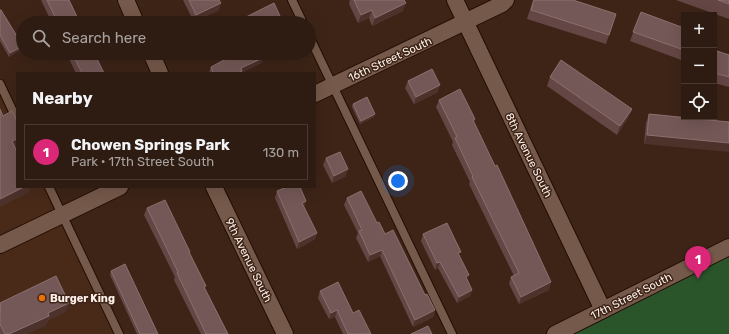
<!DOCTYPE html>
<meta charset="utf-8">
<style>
body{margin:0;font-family:Rubik,sans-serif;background:#36241a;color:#f1f3f6}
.controls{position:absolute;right:12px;top:12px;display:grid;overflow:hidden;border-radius:0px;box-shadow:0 4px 16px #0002}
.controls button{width:36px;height:36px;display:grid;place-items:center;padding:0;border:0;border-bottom:1px solid #493931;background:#2e1b11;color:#f1f3f6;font:20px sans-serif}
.you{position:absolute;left:398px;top:181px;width:14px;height:14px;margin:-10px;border:3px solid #fff;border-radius:50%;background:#1a73e8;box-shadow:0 0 0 6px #1a73e833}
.badge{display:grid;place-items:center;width:26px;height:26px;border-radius:50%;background:#db2777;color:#fff;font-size:13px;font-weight:700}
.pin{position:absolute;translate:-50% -33px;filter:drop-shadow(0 1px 2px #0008)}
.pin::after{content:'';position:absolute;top:21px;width:14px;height:12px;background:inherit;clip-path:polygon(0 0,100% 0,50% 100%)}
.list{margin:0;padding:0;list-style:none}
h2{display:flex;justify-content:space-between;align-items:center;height:52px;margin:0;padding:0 16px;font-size:17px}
h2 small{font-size:13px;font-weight:400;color:#a7a19f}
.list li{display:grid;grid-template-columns:26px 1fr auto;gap:12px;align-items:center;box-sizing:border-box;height:56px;margin:0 8px 8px;padding:0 8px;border:1px solid #493931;border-radius:0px}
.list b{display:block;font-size:15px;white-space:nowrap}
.list p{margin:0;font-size:13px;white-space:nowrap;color:#a7a19f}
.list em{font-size:13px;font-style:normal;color:#a7a19f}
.icon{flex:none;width:22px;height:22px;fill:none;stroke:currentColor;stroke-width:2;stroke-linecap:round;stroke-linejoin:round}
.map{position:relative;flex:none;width:729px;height:334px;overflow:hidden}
.search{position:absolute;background:#2e1b11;box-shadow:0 4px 16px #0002;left:16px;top:16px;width:300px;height:44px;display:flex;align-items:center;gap:10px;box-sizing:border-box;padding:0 14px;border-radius:22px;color:#a7a19f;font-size:15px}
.panel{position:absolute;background:#2e1b11;box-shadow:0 4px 16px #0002;left:16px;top:72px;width:300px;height:116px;border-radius:0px}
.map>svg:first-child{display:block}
.built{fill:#492a19}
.green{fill:#2a542a}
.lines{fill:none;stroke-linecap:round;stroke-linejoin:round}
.lane-casing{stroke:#230d02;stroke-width:10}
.street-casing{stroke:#230d02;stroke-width:18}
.lane{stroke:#75594a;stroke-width:8}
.street{stroke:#75594a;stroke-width:16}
.wall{fill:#644645}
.shaded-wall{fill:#4d312b}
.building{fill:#745857;stroke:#8a706e}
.food-dot{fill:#e8710a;stroke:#3d2417;stroke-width:1.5}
.labels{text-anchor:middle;stroke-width:3;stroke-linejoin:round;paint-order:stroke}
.street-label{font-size:11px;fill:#fff1ea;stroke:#3d2417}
.poi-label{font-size:11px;font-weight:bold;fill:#fff1ea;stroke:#3d2417;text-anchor:start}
</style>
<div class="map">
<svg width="729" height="334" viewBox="0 0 729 334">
<rect width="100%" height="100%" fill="#3d2417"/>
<path class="built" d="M0,84l17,36v67h32l70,147h-119z"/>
<path class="green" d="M729,248v86h-174z"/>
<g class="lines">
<defs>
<g id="lane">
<path d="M292,0l11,23"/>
<path d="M309,36l143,298"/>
<path d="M0,84l17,36"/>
<path d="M49,187l70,147"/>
</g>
<g id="street">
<path d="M126,0l10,23"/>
<path d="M455,0l148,310"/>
<path d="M151,53l9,20"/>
<path d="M315,94l187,-90 4,-4"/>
<path d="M214,187l71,147"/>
<path d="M0,245l120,-58"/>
<path d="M555,334l174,-87"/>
</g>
</defs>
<use href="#lane" class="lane-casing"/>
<use href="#street" class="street-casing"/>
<use href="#lane" class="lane"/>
<use href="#street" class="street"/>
</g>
<g class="wall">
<path d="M41,0h28l11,23h-28z"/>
<path d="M183,0h36v10l-25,12z"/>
<path d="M350,0h54l-1,11 -31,15 -3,-8 -11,5 -9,-19z"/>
<path d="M533,0h40l43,14 -10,30 -79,-25z"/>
<path d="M676,0h53v19z"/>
<path d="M0,10l23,36 -1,3 -13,8 -9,-16z"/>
<path d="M641,12l43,16v33l-54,-20z"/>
<path d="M246,17l31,5 -1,1h-32z"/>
<path d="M717,51l12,4v32l-15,-4v-25z"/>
<path d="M66,53h28l10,20h-28z"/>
<path d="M263,58l-2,5 -20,10h-32v-1l2,-5z"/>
<path d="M550,77l82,32 -4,9 -11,17 -70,-49z"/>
<path d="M408,81l30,11 -24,12 -9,-16z"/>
<path d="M439,100l36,19 -1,3 75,168 -30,14 -10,-20 2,-7 3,-1 -45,-92 1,-2 -18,-37 1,-3 -17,-35z"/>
<path d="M353,104l21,13 -14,7 -8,-17z"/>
<path d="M649,114l80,8 -85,22 2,-21z"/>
<path d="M326,158l20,18 -14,7 -9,-18z"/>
<path d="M277,191l29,10 -2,6 13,26 -2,6 -18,10 -22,-51z"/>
<path d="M347,198l30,25 8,11 50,76 -2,7 -20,10 -33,-71 -12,6 -12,-24 2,-5 -14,-28z"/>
<path d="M147,208l43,44v2l15,34 23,46h-27l-27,-54 1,-3 -31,-62z"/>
<path d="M423,234l36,22 8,24 5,10 -2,6 -13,7 -19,-35 -3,2 -14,-29z"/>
<path d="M111,271l47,63h-21l-27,-59z"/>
<path d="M320,291l33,22 18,21h-28l-8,-17 -6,2 -11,-21z"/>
<path d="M0,303h69l-4,9 -17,8 -2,5 -20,9h-26z"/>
</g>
<g class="shaded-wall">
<path d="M221,3l-2,7 -25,12 2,-7z"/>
<path d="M406,3l-3,8 -31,15 3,-8z"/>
<path d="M372,10l-3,8 -11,5 3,-8z"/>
<path d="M280,16l-3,6 -1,1h-11z"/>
<path d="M23,46l-1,3 -13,8 1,-4z"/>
<path d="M263,58l-2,5 -20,10h-4l4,-5z"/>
<path d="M440,85l-2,7 -24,12 2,-7z"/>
<path d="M632,109l-4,9 -11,17 3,-9z"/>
<path d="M375,114l-1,3 -14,7 1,-3z"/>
<path d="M647,135l82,8v9l-85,-8z"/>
<path d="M17,139v8l-9,4 4,-10z"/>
<path d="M348,169l-2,7 -14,7 2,-7z"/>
<path d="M24,187h7l-3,6 -28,14v-8z"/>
<path d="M306,201l-2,6 -2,-4z"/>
<path d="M317,233l-2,6 -18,10 2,-7z"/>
<path d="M382,250l-2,6 -12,6 2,-7z"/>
<path d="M440,262l-2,6 -3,2 2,-7z"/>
<path d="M551,282l-2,8 -30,14 2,-7z"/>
<path d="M472,290l-2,6 -13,7 2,-6z"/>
<path d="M69,303l-4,9 -17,8 -2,5 -20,9h-17l39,-21z"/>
<path d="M337,310l-2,7 -6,2 2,-6z"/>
<path d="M435,310l-2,7 -20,10 2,-7z"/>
</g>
<g class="building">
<path d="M47,0h22l11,23h-22z"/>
<path d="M189,0h30l2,3 -25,12z"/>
<path d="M354,0h50l2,3 -31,15 -3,-8 -11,5z"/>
<path d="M534,0h39l43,14 -7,21 -78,-25z"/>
<path d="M718,0h11v4z"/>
<path d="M274,3l6,13 -15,7h-16l-3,-6z"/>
<path d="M0,10h1l22,36 -13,7 -10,-18z"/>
<path d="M641,12l43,16v22l-51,-18z"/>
<path d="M717,51l12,4v22l-15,-4v-13z"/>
<path d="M72,53h22l10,20h-22z"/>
<path d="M237,53h24l2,5 -22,10 1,3 -5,2h-24l-2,-6z"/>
<path d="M561,60l71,49 -12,17 -70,-49z"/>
<path d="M432,69l8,16 -24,12 -8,-16z"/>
<path d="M460,89l15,30 -2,1 22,46 2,-1 54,117 -30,15 -10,-20 8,-4 -47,-96 1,-1 -18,-38 2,-1 -18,-37z"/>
<path d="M367,97l8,17 -14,7 -8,-17z"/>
<path d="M0,109l3,7 9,-5 5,10v18l-5,2 5,11v35h7l-24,12z"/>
<path d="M649,114l80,8v21l-82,-8z"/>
<path d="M340,152l8,17 -14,7 -8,-18z"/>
<path d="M287,187h13l6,14 -4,2 15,30 -18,9 -22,-51z"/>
<path d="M361,191l16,32 2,-1 6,12 8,-4 32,65 2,-1 8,16 -20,10 -33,-70 -12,5 -11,-24 3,-1 -15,-32z"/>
<path d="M165,200l25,52h-1l17,34 -2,1 24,47h-22l-29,-61 1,-1 -31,-64z"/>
<path d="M447,223l14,29 -3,1 11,22 -3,2 6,13 -13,7 -19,-35 -3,1 -14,-29z"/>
<path d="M125,264l33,70h-18l-29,-63z"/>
<path d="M56,276l13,27 -21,10 1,3 -40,18h-4l-5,-10v-12l1,-1 -1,-8z"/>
<path d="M338,282l15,31 6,-3 12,24h-23l-11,-24 -6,3 -11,-22z"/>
<path d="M428,326l4,8h-21z"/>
</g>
<circle class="food-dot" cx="42" cy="298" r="4"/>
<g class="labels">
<g class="street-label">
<text transform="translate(390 59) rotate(-25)" y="4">16th Street South</text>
<text transform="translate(529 155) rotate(64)" y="4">8th Avenue South</text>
<text transform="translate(249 260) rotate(64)" y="4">9th Avenue South</text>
<text transform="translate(631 296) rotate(-27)" y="4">17th Street South</text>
</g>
<g class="poi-label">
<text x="50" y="302">Burger King</text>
</g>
</g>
</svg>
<div class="controls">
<button>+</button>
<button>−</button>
<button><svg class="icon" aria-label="locate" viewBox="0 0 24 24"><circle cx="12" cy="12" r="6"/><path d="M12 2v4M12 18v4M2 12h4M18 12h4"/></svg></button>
</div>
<div class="you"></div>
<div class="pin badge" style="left:698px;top:279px">1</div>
<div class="search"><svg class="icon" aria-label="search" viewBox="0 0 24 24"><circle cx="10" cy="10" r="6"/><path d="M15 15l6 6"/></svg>Search here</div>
<section class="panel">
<h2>Nearby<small></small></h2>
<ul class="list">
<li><span class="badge">1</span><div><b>Chowen Springs Park</b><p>Park · 17th Street South</p></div><em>130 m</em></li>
</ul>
</section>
</div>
